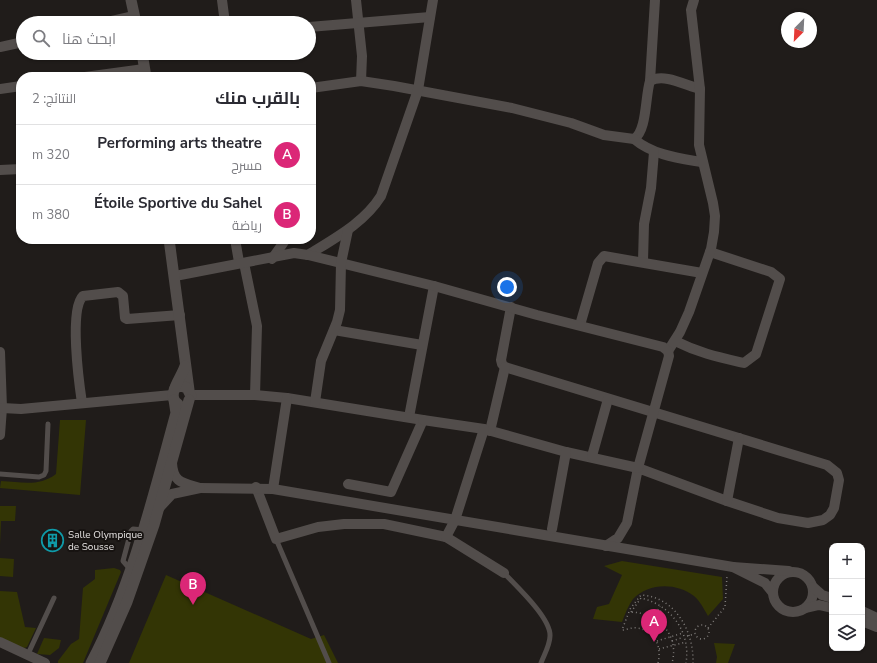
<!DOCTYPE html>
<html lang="ar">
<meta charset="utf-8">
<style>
body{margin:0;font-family:"Nunito Sans",Cairo,sans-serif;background:#f7f7f7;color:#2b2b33;direction:rtl}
.controls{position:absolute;right:12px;bottom:12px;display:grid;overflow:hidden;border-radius:8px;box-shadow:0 1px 3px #0004}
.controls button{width:36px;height:36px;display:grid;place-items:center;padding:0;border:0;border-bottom:1px solid #e1e1e2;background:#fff;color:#2b2b33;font:20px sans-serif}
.compass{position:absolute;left:781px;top:12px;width:36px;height:36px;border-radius:50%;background:#fff;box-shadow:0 1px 3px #0004;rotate:204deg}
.you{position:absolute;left:507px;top:287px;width:14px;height:14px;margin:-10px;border:3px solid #fff;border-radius:50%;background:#1a73e8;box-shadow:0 0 0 6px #1a73e833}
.badge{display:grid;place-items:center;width:26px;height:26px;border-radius:50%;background:#db2777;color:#fff;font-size:13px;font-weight:700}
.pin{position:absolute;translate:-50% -33px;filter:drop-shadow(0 1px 2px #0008)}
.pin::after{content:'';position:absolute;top:21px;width:14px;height:12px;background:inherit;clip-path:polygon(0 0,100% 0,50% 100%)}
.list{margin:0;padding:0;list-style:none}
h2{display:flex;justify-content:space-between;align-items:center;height:52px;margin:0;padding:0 16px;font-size:17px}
h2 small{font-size:13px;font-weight:400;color:#7c7c81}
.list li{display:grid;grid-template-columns:26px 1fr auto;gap:12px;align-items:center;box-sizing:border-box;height:60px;padding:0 16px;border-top:1px solid #e1e1e2}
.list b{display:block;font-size:15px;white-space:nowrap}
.list p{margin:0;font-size:13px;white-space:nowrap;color:#7c7c81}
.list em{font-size:13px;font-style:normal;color:#7c7c81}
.icon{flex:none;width:22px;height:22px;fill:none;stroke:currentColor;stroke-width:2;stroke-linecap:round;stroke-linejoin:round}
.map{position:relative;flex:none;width:877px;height:663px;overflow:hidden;direction:ltr}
.search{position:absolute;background:#fff;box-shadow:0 1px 3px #0004;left:16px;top:16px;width:300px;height:44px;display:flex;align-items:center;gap:10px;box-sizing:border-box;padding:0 14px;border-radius:22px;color:#7c7c81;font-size:15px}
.panel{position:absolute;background:#fff;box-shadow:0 1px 3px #0004;left:16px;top:72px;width:300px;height:172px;border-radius:16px;direction:rtl}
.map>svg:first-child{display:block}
.green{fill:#333505}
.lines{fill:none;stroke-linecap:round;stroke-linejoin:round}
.path{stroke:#7f7c7a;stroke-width:1.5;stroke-dasharray:1 3;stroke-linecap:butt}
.service{stroke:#524d4b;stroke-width:5}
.minor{stroke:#524d4b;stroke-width:10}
.secondary{stroke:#524d4b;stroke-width:11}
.labels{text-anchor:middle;stroke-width:4;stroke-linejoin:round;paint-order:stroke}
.poi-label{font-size:10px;fill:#e4e1e0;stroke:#171311;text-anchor:start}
</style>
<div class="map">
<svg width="877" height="663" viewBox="0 0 877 663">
<rect width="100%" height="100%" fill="#201c1a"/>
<g class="green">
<path d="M60,420h26l-6,75 -80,-7 1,-7c21,1 38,6 55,-7z"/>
<path d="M0,506h16l-1,15h-14l-1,24z"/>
<path d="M0,558l14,1 -1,18 -13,-1z"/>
<path d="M622,561l100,16 1,22 -15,17c-4,-7 -8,-15 -14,-20 -18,-14 -46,-13 -61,3 -5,7 -8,15 -11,23l-29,-3 4,-12 12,-3 13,-29 -18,-9z"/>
<path d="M114,568l6,2 1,2 -38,91h-25v-2l13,-17 8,-5 4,-51 12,-9v-9z"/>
<path d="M166,575l145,64 13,-4 14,28h-209z"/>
<path d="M0,591l17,1 8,35 11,1 -9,19 -3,1 -24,-10z"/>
<path d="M44,638l17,2 -2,8 -9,7 -13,-1z"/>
<path d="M714,643l21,1 -7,19h-12l1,-6z"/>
</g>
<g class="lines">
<g class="path">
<path d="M630,609l11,-14c35,2 53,37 52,68"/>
<path d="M631,612l10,-14c30,7 50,34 45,65"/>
<path d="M654,617l6,-11"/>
<circle cx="702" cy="632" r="7"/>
<path d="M708,628l17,-21 2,-31"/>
<path d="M648,632l14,-23"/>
<path d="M687,636l8,-2"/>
<path d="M657,641l26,-8"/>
<path d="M672,641l9,-3"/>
<path d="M659,649l27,-7"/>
<path d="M658,663c4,-16 -3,-33 -21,-35 -5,-1 -10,2 -15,2l7,-18c28,0 51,22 43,51"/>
</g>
<g class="service">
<path d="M0,474l39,3 5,-2 2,-4 2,-47"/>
<path d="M276,539l53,124"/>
<path d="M130,569l-7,-8 8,-30 2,-2 11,1"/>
<path d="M504,573c12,13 47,45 46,63 0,9 -6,19 -9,27"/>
<path d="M28,654l26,-56"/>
</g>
<g class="minor">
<path d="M222,0l3,23"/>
<path d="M356,0l6,56 -1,25"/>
<path d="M103,23l31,-7"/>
<path d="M309,27l121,-10"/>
<path d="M0,47l23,-5"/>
<path d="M85,77l59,-8"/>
<path d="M650,81l5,-81"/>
<path d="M311,88l50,-7 33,5 118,22 59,15 33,12 30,4c13,-8 11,-42 16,-58 14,-8 35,4 50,8"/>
<path d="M0,89l21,-3"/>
<path d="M634,139c19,16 44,19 67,23"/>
<path d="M0,170l21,-1"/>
<path d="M235,239l4,23"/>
<path d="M308,255c27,-17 56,-32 73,-59l37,-106 15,-90"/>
<path d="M272,259l14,-20"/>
<path d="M643,261l1,-37 7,-36 3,-36"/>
<path d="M244,263l13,63 -2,69"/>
<path d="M175,276l119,-23 14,2 126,31 -25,131"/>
<path d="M511,307l-10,53 1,4 3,3 322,98 10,8 2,7 -5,28 -4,7 -7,5 -15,3 -30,-5 -51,-17 -89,-33 -11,55 -9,15 -12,8"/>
<path d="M580,325l18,-62 6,-7 98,17"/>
<path d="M334,330l88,15"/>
<path d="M675,341c24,12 43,16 69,22l12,-9 24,-75 -9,-7 -61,-20"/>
<path d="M668,351l12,-19 9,-20 22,-63 3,-17 1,-16 -2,-13 -14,-58 1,-56 -9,-79 3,-10"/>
<path d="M0,352l2,56 -2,27"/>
<path d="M191,395h64l32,3 136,22 -32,72 -43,-8"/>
<path d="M315,402l6,-41 16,-39 3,-12 1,-47 7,-33"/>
<path d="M82,403c-3,-20 -13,-94 1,-107l35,-4 5,4 2,22 2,1 53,-4"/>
<path d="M2,408l19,1 151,-14"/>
<path d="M423,420l61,9 82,23 72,16 31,-112 -1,-5 -5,-4 -126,-32 -103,-29"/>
<path d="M490,431l15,-64"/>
<path d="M592,456l16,-57"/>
<path d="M256,487l20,52 42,-12 26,-3h40l62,13 58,36"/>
<path d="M200,488l73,1 460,78"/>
<path d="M273,489l14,-91"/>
<path d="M727,501l12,-63"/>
<path d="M160,507l12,-13 28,-6c-17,-5 -27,-5 -28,-25"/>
<path d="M552,529l14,-77"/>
<path d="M446,537l9,-17 29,-91"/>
<circle cx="793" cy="592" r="20"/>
<path d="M813,587l9,8 10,3"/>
<path d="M773,593l-8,-10 -32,-16 56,4"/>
<path d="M806,608l13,-3 13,3"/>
<path d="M862,611l15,7"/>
<path d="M862,621l15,6"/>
<path d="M0,642l45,21"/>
</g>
<g class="secondary">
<path d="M131,0l5,23"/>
<path d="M142,53l4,24"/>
<path d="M169,239l20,151"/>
<path d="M175,388l6,-2 6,2 4,8"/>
<path d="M178,404c-13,-8 4,-27 7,-38"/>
<path d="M91,663c41,-78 62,-166 85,-250l-2,-13"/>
<path d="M100,663l27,-61 27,-77 35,-125"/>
</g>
</g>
<defs>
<symbol id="building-ring" viewBox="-11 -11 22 22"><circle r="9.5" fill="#171311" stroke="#0f9aa8" stroke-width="1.5"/><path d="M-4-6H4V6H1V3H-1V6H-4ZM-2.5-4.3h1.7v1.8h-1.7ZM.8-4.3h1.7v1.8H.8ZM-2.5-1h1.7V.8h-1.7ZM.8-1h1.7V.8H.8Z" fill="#0f9aa8"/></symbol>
</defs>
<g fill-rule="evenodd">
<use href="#building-ring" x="40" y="528" width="25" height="25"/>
</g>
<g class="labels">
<g class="poi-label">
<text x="68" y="538">Salle Olympique<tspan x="68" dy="12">de Sousse</tspan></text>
</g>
</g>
</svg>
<div class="controls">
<button>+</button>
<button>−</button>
<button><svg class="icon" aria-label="layers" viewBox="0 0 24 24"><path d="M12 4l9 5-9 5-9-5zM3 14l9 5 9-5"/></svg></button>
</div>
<svg class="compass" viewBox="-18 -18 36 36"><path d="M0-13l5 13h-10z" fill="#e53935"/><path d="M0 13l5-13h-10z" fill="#7c7c81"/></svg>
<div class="you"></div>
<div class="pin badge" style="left:654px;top:642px">A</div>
<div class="pin badge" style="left:193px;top:605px">B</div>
<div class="search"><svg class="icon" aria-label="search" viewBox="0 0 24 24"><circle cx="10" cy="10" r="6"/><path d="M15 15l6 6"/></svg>ابحث هنا</div>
<section class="panel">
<h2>بالقرب منك<small>النتائج: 2</small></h2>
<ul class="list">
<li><span class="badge">A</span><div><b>Performing arts theatre</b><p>مسرح</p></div><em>320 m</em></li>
<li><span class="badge">B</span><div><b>Étoile Sportive du Sahel</b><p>رياضة</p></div><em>380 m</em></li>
</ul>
</section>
</div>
